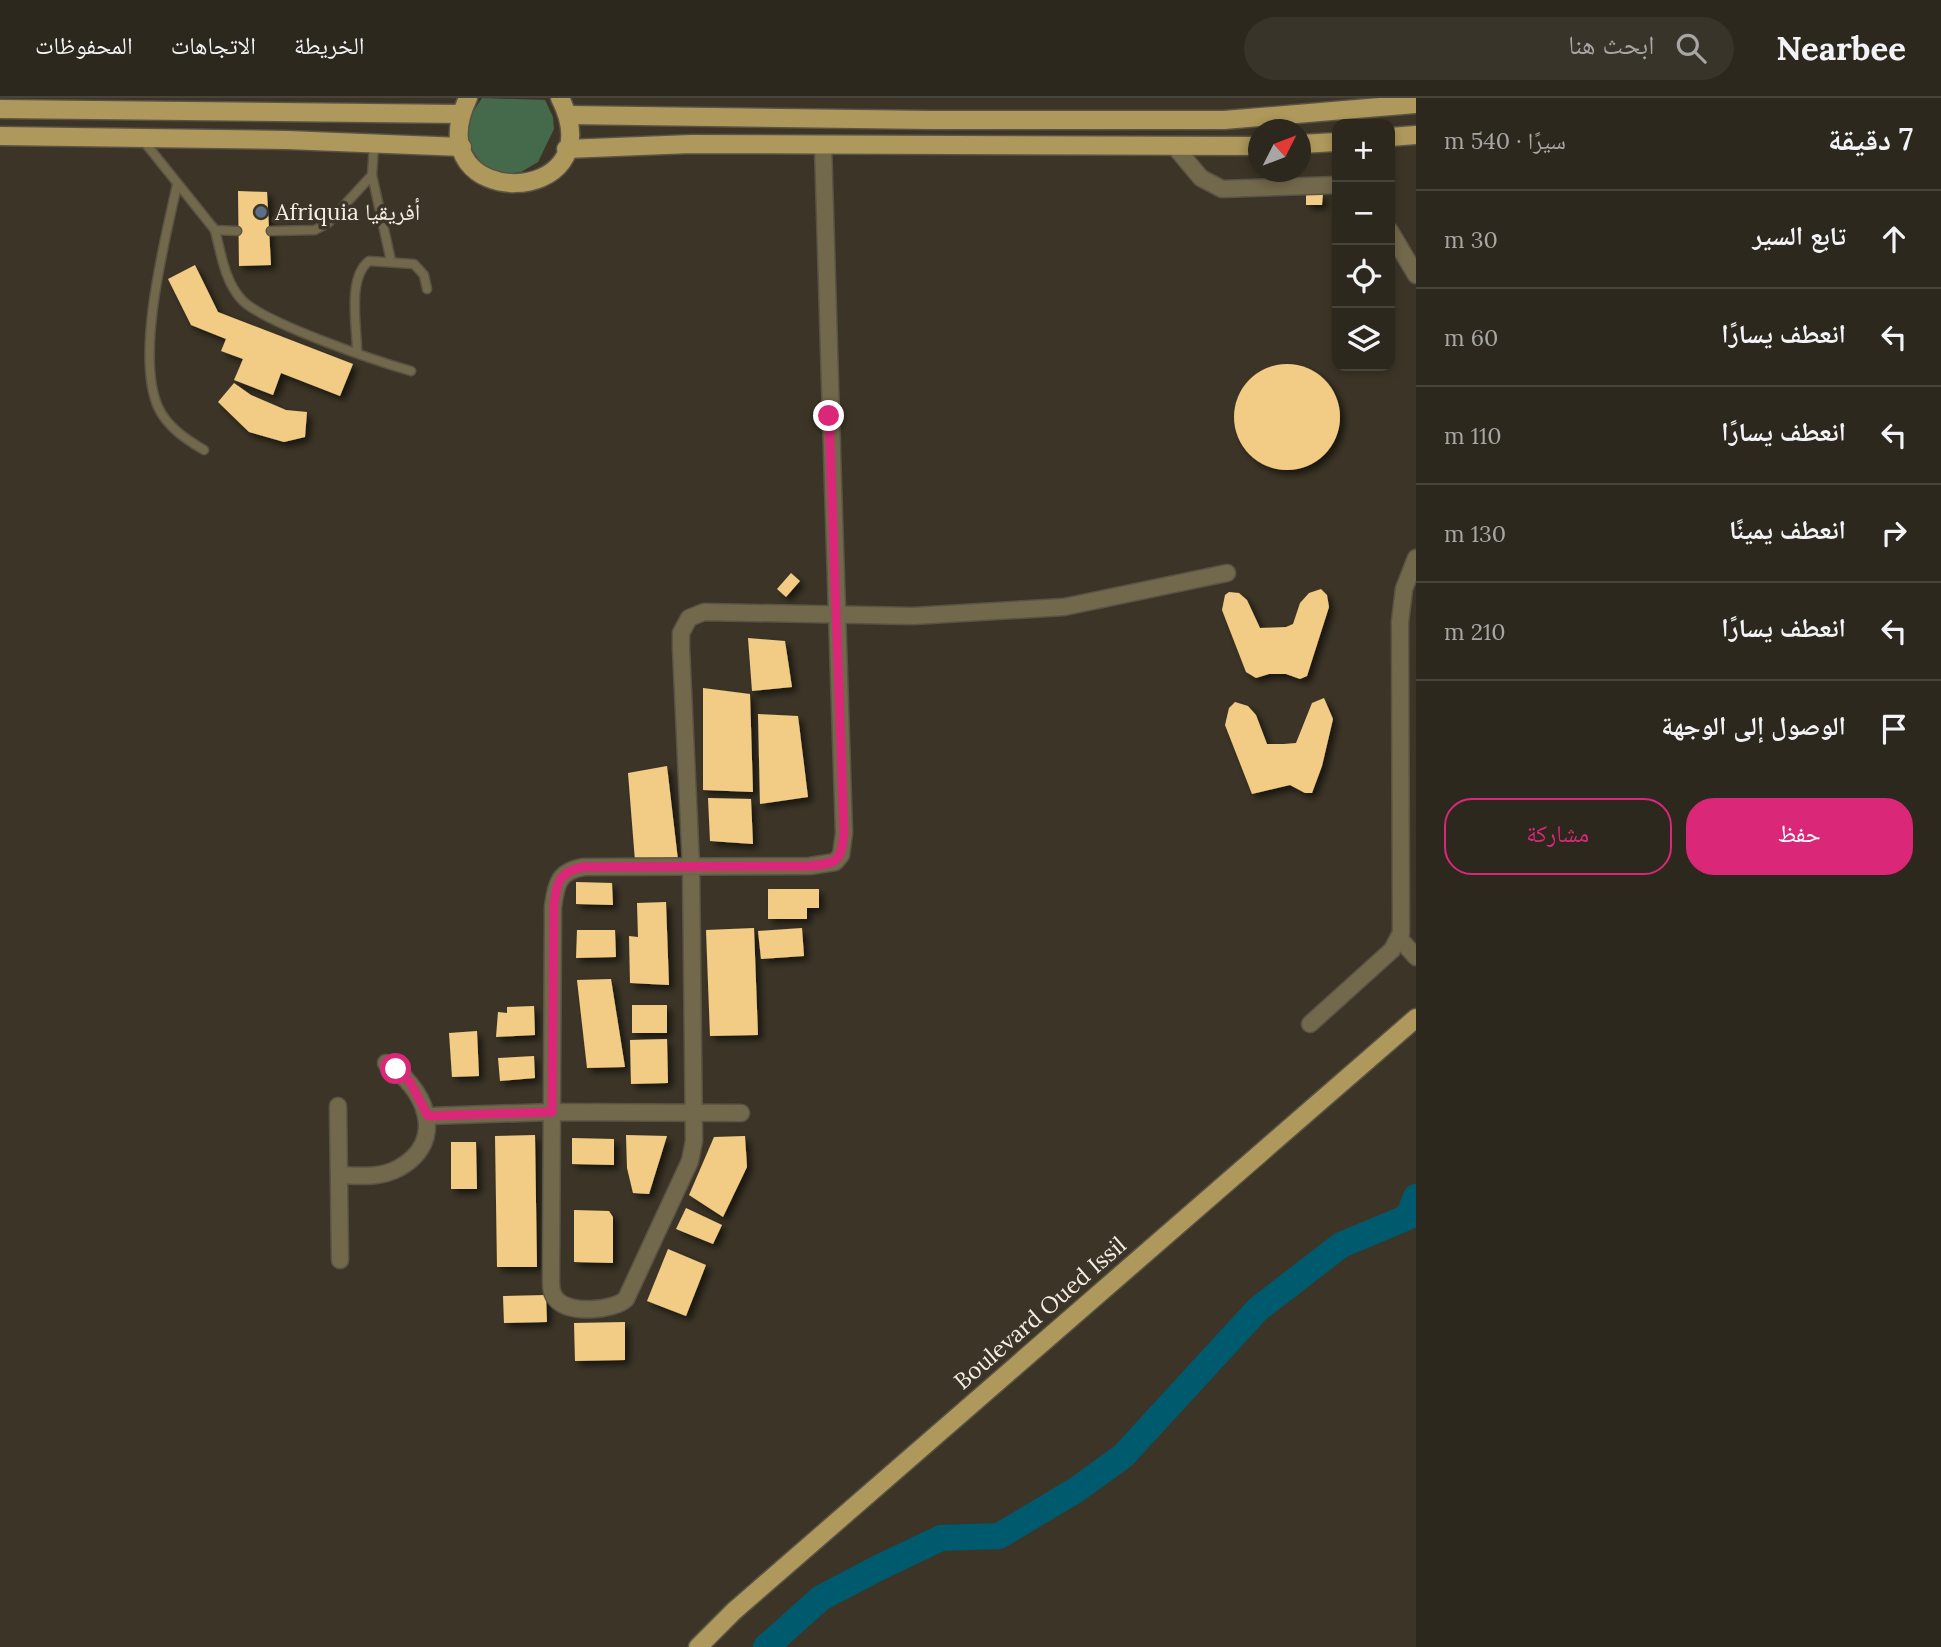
<!DOCTYPE html>
<html lang="ar">
<meta charset="utf-8">
<style>
body{margin:0;font-family:Lora,"Noto Naskh Arabic",serif;background:#39342a;color:#f1f3f6;direction:rtl}
.controls{position:absolute;right:21px;top:21px;display:grid;overflow:hidden;border-radius:14px;box-shadow:0 4px 10px #0003}
.controls button{width:63px;height:63px;display:grid;place-items:center;padding:0;border:0;border-bottom:2px solid #48443b;background:#2d281d;color:#f1f3f6;font:35px sans-serif}
.compass{position:absolute;left:1248px;top:21px;width:63px;height:63px;border-radius:50%;background:#2d281d;box-shadow:0 4px 10px #0003;rotate:48deg}
.stop{position:absolute;width:21px;height:21px;margin:-16px;border:5px solid #db2777;border-radius:50%;background:#fff}
.stop.end{background:#db2777;border-color:#fff;box-shadow:0 2px 7px #0008}
.list{margin:0;padding:0;list-style:none}
h2{display:flex;justify-content:space-between;align-items:center;height:91px;margin:0;padding:0 28px;font-size:30px}
h2 small{font-size:23px;font-weight:400;color:#a7a6a4}
.list li{display:grid;grid-template-columns:46px 1fr auto;gap:21px;align-items:center;box-sizing:border-box;height:98px;padding:0 28px;border-top:2px solid #48443b}
.list b{display:block;font-size:26px;white-space:nowrap}
.list em{font-size:23px;font-style:normal;color:#a7a6a4}
.actions{display:flex;gap:14px;padding:21px 28px}
.actions a{flex:1;padding:16px 0;border:2px solid #db2777;border-radius:28px;text-align:center;font-size:24px;color:#db2777}
.actions .main{background:#db2777;color:#fff}
.icon{flex:none;width:38px;height:38px;fill:none;stroke:currentColor;stroke-width:2;stroke-linecap:round;stroke-linejoin:round}
.map{position:relative;flex:none;width:1416px;height:1549px;overflow:hidden;direction:ltr}
header{display:flex;align-items:center;gap:42px;box-sizing:border-box;height:98px;padding:0 35px;background:#2d281d;border-bottom:2px solid #48443b}
header strong{font-size:33px}
nav{display:flex;gap:38px;margin-inline-start:auto;font-size:24px}
.search{width:490px;height:63px;background:#39342a;display:flex;align-items:center;gap:18px;box-sizing:border-box;padding:0 24px;border-radius:38px;color:#a7a6a4;font-size:26px}
main{display:flex}
aside{flex:1;background:#2d281d}
.map>svg:first-child{display:block}
.green{fill:#45694b}
.lines{fill:none;stroke-linecap:round;stroke-linejoin:round}
.river{stroke:#005a6e;stroke-width:26}
.building{fill:#f2cc84;filter:url(#shadow)}
.service-casing{stroke:#595345;stroke-width:11}
.minor-casing{stroke:#595345;stroke-width:19}
.primary-casing{stroke:#595345;stroke-width:21}
.service{stroke:#72684b;stroke-width:8}
.minor{stroke:#72684b;stroke-width:16}
.primary{stroke:#ae985b;stroke-width:18}
.route{stroke:#db2777;stroke-width:9}
.service-dot{fill:#5c6f8a;stroke:#3c3527;stroke-width:2.5}
.labels{text-anchor:middle;stroke-width:7;stroke-linejoin:round;paint-order:stroke}
.poi-label{font-size:23px;fill:#f3eee5;stroke:#3c3527;text-anchor:start}
.street-label{font-size:23px;fill:#f3eee5;stroke:#3c3527}
</style>
<header>
<strong>Nearbee</strong>
<div class="search"><svg class="icon" aria-label="search" viewBox="0 0 24 24"><circle cx="10" cy="10" r="6"/><path d="M15 15l6 6"/></svg>ابحث هنا</div>
<nav><a>الخريطة</a><a>الاتجاهات</a><a>المحفوظات</a></nav>
</header>
<main>
<aside>
<h2>7 دقيقة<small>سيرًا · 540 m</small></h2>
<ul class="list">
<li><svg class="icon" aria-label="ahead" viewBox="0 0 24 24"><path d="M12 20V5M6 11l6-6 6 6"/></svg><div><b>تابع السير</b></div><em>30 m</em></li>
<li><svg class="icon" aria-label="left" viewBox="0 0 24 24"><path d="M17 20v-9H6M10 6l-5 5 5 5"/></svg><div><b>انعطف يسارًا</b></div><em>60 m</em></li>
<li><svg class="icon" aria-label="left" viewBox="0 0 24 24"><path d="M17 20v-9H6M10 6l-5 5 5 5"/></svg><div><b>انعطف يسارًا</b></div><em>110 m</em></li>
<li><svg class="icon" aria-label="right" viewBox="0 0 24 24"><path d="M7 20v-9h11M14 6l5 5-5 5"/></svg><div><b>انعطف يمينًا</b></div><em>130 m</em></li>
<li><svg class="icon" aria-label="left" viewBox="0 0 24 24"><path d="M17 20v-9H6M10 6l-5 5 5 5"/></svg><div><b>انعطف يسارًا</b></div><em>210 m</em></li>
<li><svg class="icon" aria-label="arrive" viewBox="0 0 24 24"><path d="M6 21V4h12l-3 4 3 4H6"/></svg><div><b>الوصول إلى الوجهة</b></div></li>
</ul>
<div class="actions"><a class="main">حفظ</a><a>مشاركة</a></div>
</aside>
<div class="map">
<svg width="1416" height="1549" viewBox="0 0 1416 1549">
<defs>
<filter id="shadow"><feDropShadow dx="4.5" dy="4.5" stdDeviation="3.5" flood-color="#0009"/></filter>
</defs>
<rect width="100%" height="100%" fill="#3c3527"/>
<path class="green" d="M482,0l63,2 8,17 1,12 -16,33 -17,10 -17,2 -21,-8 -13,-19 -5,-23z"/>
<g class="lines">
<path class="river" d="M766,1549l55,-49 57,-30 63,-30 58,-2 77,-46 47,-34 135,-147 83,-64 67,-28 8,-20"/>
</g>
<g class="building">
<path d="M238,93l29,1 4,73 -32,1z"/>
<path d="M1306,95l17,1 -1,11h-16z"/>
<path d="M195,167l23,47 135,52 -13,32 -59,-23 -8,22 -39,-15 9,-21 -22,-8 5,-12 -35,-14 -23,-46z"/>
<circle cx="1287" cy="319" r="53"/>
<path d="M234,285l17,12 35,15 21,2 -2,25 -21,5 -35,-10 -31,-30z"/>
<path d="M791,475l9,8 -14,16 -9,-8z"/>
<path d="M1321,491l6,6 2,12 -22,69 -7,3 -14,-5h-17l-13,4 -10,-6 -24,-62 3,-15 4,-3 10,1 8,7 13,28 26,-1 7,-3 7,-21 9,-10z"/>
<path d="M748,540l37,3 7,46 -40,4z"/>
<path d="M703,590l47,6 3,98 -50,-2z"/>
<path d="M1324,600l9,21 -11,47 -10,27h-7l-15,-8 -38,9 -27,-69 4,-17 6,-6 13,4 8,9 11,29h17l12,-1 16,-40z"/>
<path d="M758,616l40,2 10,81 -48,7z"/>
<path d="M667,668l11,94 -43,1 -7,-88z"/>
<path d="M708,700l43,1 2,45 -43,-3z"/>
<path d="M576,784l36,1 1,22 -37,-1z"/>
<path d="M768,791h51v19h-12v11h-39z"/>
<path d="M666,804l3,83 -39,-2 -1,-47 9,1 -1,-34z"/>
<path d="M754,830l4,107 -48,1 -4,-106z"/>
<path d="M802,830l2,28 -43,3 -3,-28z"/>
<path d="M577,832h38l1,27 -40,1z"/>
<path d="M611,881l14,88 -38,1 -10,-88z"/>
<rect x="632" y="907" width="35" height="28"/>
<path d="M534,908l1,29 -39,2 2,-25 9,1v-6z"/>
<path d="M477,933l2,45 -27,1 -3,-44z"/>
<path d="M667,941l1,44 -37,1 -1,-44z"/>
<path d="M534,958l1,22 -35,3 -2,-23z"/>
<path d="M535,1037l2,132h-40l-2,-131z"/>
<path d="M626,1037l41,1 -18,58 -16,-1 -6,-25z"/>
<path d="M745,1038l2,31 -24,50 -34,-22 25,-58z"/>
<path d="M572,1040l42,1v26l-42,-1z"/>
<path d="M451,1044h25l1,47h-26z"/>
<path d="M686,1110l36,17 -9,19 -37,-15z"/>
<path d="M574,1112l35,1 4,6v46l-39,-1z"/>
<path d="M668,1151l38,16 -20,51 -39,-15z"/>
<path d="M546,1197l1,27 -43,1 -1,-27z"/>
<path d="M625,1224v38l-50,1 -1,-38z"/>
</g>
<g class="lines">
<defs>
<g id="service">
<path d="M142,41l73,91 22,1"/>
<path d="M372,77l19,86"/>
<path d="M177,87c-12,55 -42,170 -19,222 9,20 29,33 46,43"/>
<path d="M215,132c6,24 10,52 27,70 22,23 134,61 169,71"/>
<path d="M271,133l44,-1 13,-7 44,-48 2,-30"/>
<path d="M357,253c0,-25 -10,-73 12,-90l45,3 10,11 3,14"/>
</g>
<g id="minor">
<path d="M823,47c5,230 15,458 21,688l-3,22 -6,7 -25,4 -226,1c-25,4 -28,16 -31,40l-2,372c0,8 0,15 6,21 13,14 56,11 69,-1l64,-138 4,-20 -3,-275 -10,-218v-15l8,-15 15,-6 209,4 151,-9 163,-34"/>
<path d="M1175,49l26,31 21,11 115,-4"/>
<path d="M1390,133l26,44"/>
<path d="M1399,840l17,19"/>
<path d="M1310,926l82,-74 9,-17 -1,-311 4,-33 12,-31"/>
<path d="M338,1008l2,154"/>
<path d="M428,1018l124,-4 189,1"/>
<path d="M340,1077c20,1 41,3 59,-7 50,-28 25,-82 -13,-105"/>
</g>
<g id="primary">
<path d="M468,0c-54,115 149,112 92,0"/>
<path d="M0,11l461,5"/>
<path d="M568,17l363,5h293l192,-16"/>
<path d="M0,38l287,4 175,7"/>
<path d="M1390,39l26,-2"/>
<path d="M1300,46l37,-2"/>
<path d="M566,51l125,-5 567,2"/>
<path d="M698,1549l36,-36 682,-593"/>
</g>
</defs>
<use href="#service" class="service-casing"/>
<use href="#minor" class="minor-casing"/>
<use href="#primary" class="primary-casing"/>
<use href="#service" class="service"/>
<use href="#minor" class="minor"/>
<use href="#primary" class="primary"/>
</g>
<g class="lines">
<path class="route" d="M396,971l14,13 18,34 124,-4 2,-206c2,-23 5,-35 30,-39l226,-1c28,-3 31,-5 34,-33l-15,-417"/>
</g>
<circle class="service-dot" cx="261" cy="114" r="7"/>
<g class="labels">
<g class="poi-label">
<text x="275" y="122">Afriquia أفريقيا</text>
</g>
<g class="street-label">
<text transform="translate(1040 1215) rotate(-41)" y="8">Boulevard Oued Issil</text>
</g>
</g>
</svg>
<div class="controls">
<button>+</button>
<button>−</button>
<button><svg class="icon" aria-label="locate" viewBox="0 0 24 24"><circle cx="12" cy="12" r="6"/><path d="M12 2v4M12 18v4M2 12h4M18 12h4"/></svg></button>
<button><svg class="icon" aria-label="layers" viewBox="0 0 24 24"><path d="M12 4l9 5-9 5-9-5zM3 14l9 5 9-5"/></svg></button>
</div>
<svg class="compass" viewBox="-18 -18 36 36"><path d="M0-13l5 13h-10z" fill="#e53935"/><path d="M0 13l5-13h-10z" fill="#a7a6a4"/></svg>
<div class="stop" style="left:396px;top:971px"></div>
<div class="stop end" style="left:829px;top:318px"></div>
</div>
</main>
